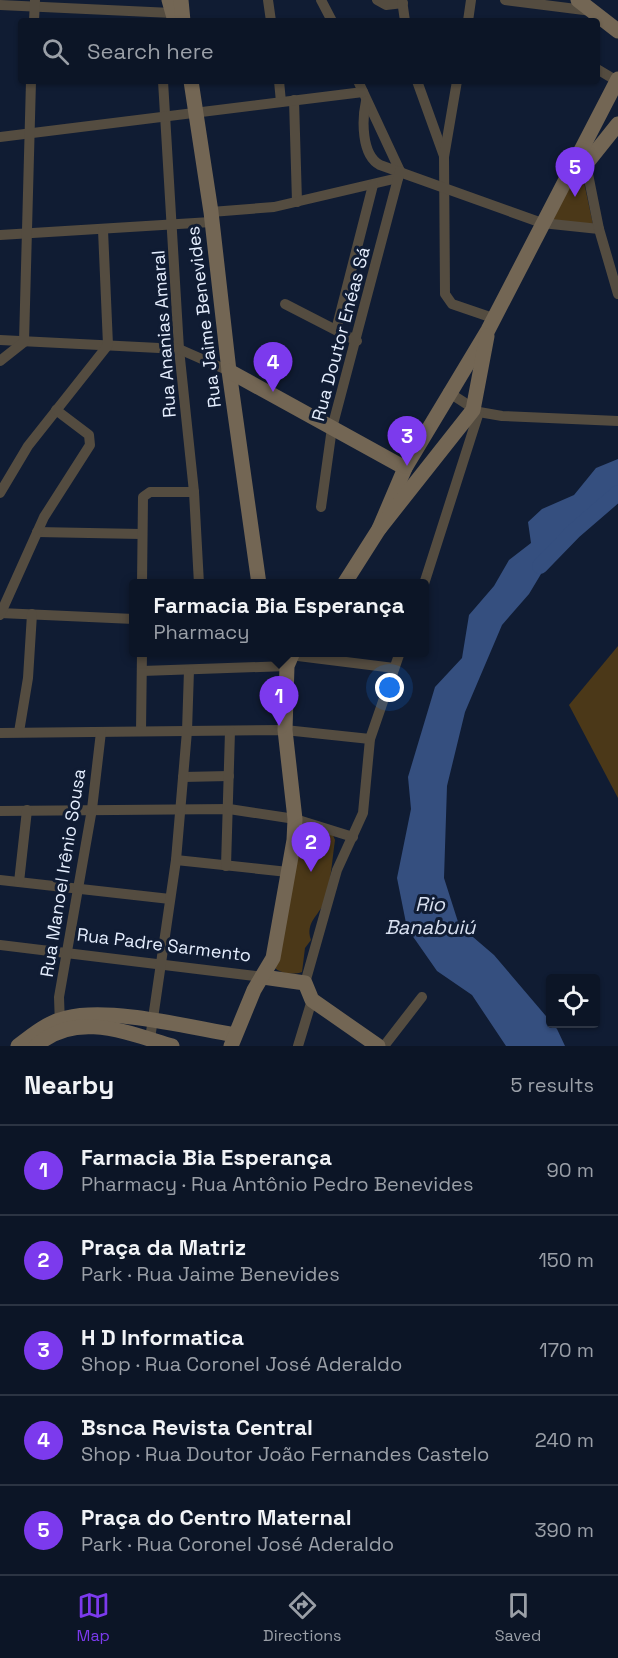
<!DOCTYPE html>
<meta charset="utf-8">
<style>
body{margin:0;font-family:"Space Grotesk",sans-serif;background:#151e2e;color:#f1f3f6}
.controls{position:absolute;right:18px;bottom:18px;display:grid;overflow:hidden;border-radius:6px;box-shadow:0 2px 4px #0004}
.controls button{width:54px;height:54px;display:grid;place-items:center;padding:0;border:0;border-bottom:2px solid #2c3443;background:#0c1526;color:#f1f3f6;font:30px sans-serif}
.you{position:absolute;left:390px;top:688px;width:21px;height:21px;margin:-15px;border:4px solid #fff;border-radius:50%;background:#1a73e8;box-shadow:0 0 0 9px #1a73e833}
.badge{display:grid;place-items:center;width:39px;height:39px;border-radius:50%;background:#7c3aed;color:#fff;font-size:20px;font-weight:700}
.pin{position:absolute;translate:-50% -50px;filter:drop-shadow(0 2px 3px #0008)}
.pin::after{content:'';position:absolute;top:32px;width:21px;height:18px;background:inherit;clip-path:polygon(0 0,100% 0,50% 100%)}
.popup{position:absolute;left:129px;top:579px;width:300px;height:78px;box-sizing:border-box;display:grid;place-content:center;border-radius:6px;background:#0c1526;filter:drop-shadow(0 2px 4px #0005);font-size:20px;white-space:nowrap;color:#9a9fa7}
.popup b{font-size:22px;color:#f1f3f6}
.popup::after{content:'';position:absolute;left:50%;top:100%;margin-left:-12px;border:12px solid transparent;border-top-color:#0c1526}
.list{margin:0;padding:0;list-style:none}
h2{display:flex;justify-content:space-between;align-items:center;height:78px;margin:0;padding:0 24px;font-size:26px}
h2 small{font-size:20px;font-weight:400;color:#9a9fa7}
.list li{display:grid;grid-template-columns:39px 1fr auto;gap:18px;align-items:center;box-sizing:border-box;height:90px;padding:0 24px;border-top:2px solid #2c3443}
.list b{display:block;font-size:22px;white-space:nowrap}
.list p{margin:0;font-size:20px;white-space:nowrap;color:#9a9fa7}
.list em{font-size:20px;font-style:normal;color:#9a9fa7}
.icon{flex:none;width:33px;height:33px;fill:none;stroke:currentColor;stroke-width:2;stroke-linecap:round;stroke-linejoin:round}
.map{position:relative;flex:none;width:618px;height:1046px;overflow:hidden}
.search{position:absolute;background:#0c1526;box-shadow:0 2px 4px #0004;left:18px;right:18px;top:18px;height:66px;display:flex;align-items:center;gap:15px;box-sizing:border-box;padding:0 21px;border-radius:6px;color:#9a9fa7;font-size:22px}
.sheet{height:528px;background:#0c1526}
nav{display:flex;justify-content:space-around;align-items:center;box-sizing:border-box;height:84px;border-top:2px solid #2c3443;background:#0c1526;font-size:16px;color:#9a9fa7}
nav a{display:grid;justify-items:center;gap:3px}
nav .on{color:#7c3aed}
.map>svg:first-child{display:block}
.green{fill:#4b3818}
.water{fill:#354f7f}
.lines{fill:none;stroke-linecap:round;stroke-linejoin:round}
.river{stroke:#354f7f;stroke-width:16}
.street{stroke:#544c40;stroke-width:10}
.secondary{stroke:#736654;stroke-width:15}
.labels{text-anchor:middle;stroke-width:6;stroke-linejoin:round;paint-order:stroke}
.street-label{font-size:18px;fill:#e5eefe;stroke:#101c33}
.water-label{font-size:20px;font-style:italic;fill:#d9e1f1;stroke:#101c33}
</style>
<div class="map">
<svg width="618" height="1046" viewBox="0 0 618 1046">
<rect width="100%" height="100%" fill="#101c33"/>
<g class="green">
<path d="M577,172l5,1 11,51 -43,-3z"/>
<path d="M618,646v152l-49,-93z"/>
<path d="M302,828l30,5 3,7c-3,20 -4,43 -11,62 -5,14 -19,20 -13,38l-6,8 -3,24c-8,3 -22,2 -28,-5z"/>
</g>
<path class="water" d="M618,459v38l-19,3 -31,29 -39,65 -27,31 -37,87 -18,74 -3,92 15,47 35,30 63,74 8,17h-59l-34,-51 -35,-24 -30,-43 -10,-50 14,-69 -3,-32 27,-90 27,-29 7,-43 25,-29 15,-26 22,-17 -3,-21 14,-13 32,-14 22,-27z"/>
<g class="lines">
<path class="river" d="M540,566l34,-35 44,-38"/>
<g class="street">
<path d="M268,0l3,21"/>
<path d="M321,0l11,21"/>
<path d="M377,0l9,5 17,-2"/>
<path d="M402,0l3,21"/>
<path d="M505,0l87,11"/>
<path d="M0,5l172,8"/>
<path d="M34,21l1,-21"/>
<path d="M468,21l3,-21"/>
<path d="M597,69l20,12"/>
<path d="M163,81l16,268 15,143 5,92"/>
<path d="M279,81l2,21"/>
<path d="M358,81l42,90"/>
<path d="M417,81l27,75"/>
<path d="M457,81l-13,76 1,137 7,10 41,14"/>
<path d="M294,100l3,102"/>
<path d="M366,101c-4,18 -5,54 14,64l162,58 57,6"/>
<path d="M0,137l363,-45"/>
<path d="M581,160l5,4 13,65 19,65"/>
<path d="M211,212l63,-5 124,-29"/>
<path d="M0,235l211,-13"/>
<path d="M285,304l72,37"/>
<path d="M336,330l37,-145"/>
<path d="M0,340l179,9 50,22"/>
<path d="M0,361l24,-19 7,-261"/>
<path d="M448,392l31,20 23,4 116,5"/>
<path d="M0,493l28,-47 80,-101 -5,-115"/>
<path d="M321,507l11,-79 68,-257"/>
<path d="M37,532l104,2"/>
<path d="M142,584l1,-87 7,-5h44"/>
<path d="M424,584l55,-172"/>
<path d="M0,613l134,6"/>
<path d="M0,615l44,-98 46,-72 -1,-10 -33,-25"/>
<path d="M290,655l104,13"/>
<path d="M142,671l145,-5"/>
<path d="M141,731l1,-79"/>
<path d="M19,732l9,-54 4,-64"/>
<path d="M0,733l285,-3 85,9"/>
<path d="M183,777l46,-1"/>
<path d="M0,811l229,-2 66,10 58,18"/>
<path d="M176,860l112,12"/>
<path d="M226,866l4,-135"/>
<path d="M0,880l170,19"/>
<path d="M19,882l8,-72"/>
<path d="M0,945l263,32"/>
<path d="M305,983l32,-113 26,-57 7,-74 30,-87"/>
<path d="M60,1025l-1,-28 33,-188 9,-77"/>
<path d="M150,1039l26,-179 11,-129 2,-61"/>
<path d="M298,1046l14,-46"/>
<path d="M384,1046l38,-49"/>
</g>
<g class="secondary">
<path d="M169,0l6,21"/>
<path d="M181,0l2,21"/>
<path d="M578,0l40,31"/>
<path d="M191,81l20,131 18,159 30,213"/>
<path d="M572,170l14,-6 32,-40"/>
<path d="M229,371l176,97"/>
<path d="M379,529l26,-61 83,-138 130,-251"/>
<path d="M344,584l35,-55 94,-119 14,-74"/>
<path d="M263,977l42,6 7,17 66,46"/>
<path d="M18,1046c14,-11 30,-24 48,-28 45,-11 122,9 169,17"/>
<path d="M36,1046c40,-36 92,-13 136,0"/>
<path d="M231,1046l23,-56 19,-32 21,-118 1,-21 -10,-89 2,-64 6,-14"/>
</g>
</g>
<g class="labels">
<g class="street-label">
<text transform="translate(204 317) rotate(-97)" y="6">Rua Jaime Benevides</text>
<text transform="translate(164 334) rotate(-94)" y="6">Rua Ananias Amaral</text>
<text transform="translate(341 334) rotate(-75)" y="6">Rua Doutor Enéas Sá</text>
<text transform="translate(63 873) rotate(-81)" y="6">Rua Manoel Irênio Sousa</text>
<text transform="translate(164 945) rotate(7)" y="6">Rua Padre Sarmento</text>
</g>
<g class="water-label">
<text x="430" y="911">Rio<tspan x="430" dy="23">Banabuiú</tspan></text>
</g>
</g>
</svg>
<div class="controls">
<button><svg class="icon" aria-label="locate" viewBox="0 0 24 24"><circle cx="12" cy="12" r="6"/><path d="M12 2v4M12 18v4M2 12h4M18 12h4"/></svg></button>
</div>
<div class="you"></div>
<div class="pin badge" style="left:279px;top:726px">1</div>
<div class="popup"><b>Farmacia Bia Esperança</b>Pharmacy</div>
<div class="pin badge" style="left:311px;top:872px">2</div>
<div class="pin badge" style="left:407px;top:466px">3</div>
<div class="pin badge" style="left:273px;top:392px">4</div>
<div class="pin badge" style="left:575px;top:197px">5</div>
<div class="search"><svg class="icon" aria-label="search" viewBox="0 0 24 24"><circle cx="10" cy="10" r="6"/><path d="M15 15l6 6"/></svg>Search here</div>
</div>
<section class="sheet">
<h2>Nearby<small>5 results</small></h2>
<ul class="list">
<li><span class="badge">1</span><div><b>Farmacia Bia Esperança</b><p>Pharmacy · Rua Antônio Pedro Benevides</p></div><em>90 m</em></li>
<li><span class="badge">2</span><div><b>Praça da Matriz</b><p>Park · Rua Jaime Benevides</p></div><em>150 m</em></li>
<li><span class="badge">3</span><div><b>H D Informatica</b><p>Shop · Rua Coronel José Aderaldo</p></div><em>170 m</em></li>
<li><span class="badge">4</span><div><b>Bsnca Revista Central</b><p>Shop · Rua Doutor João Fernandes Castelo</p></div><em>240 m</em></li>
<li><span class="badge">5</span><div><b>Praça do Centro Maternal</b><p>Park · Rua Coronel José Aderaldo</p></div><em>390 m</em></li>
</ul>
</section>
<nav>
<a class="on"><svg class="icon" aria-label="map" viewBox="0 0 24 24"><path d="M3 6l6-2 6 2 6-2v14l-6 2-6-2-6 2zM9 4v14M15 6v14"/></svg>Map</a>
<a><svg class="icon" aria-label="directions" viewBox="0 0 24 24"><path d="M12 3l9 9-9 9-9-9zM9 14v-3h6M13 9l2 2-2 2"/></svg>Directions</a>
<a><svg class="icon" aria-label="saved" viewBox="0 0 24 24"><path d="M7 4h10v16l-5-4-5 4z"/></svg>Saved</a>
</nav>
